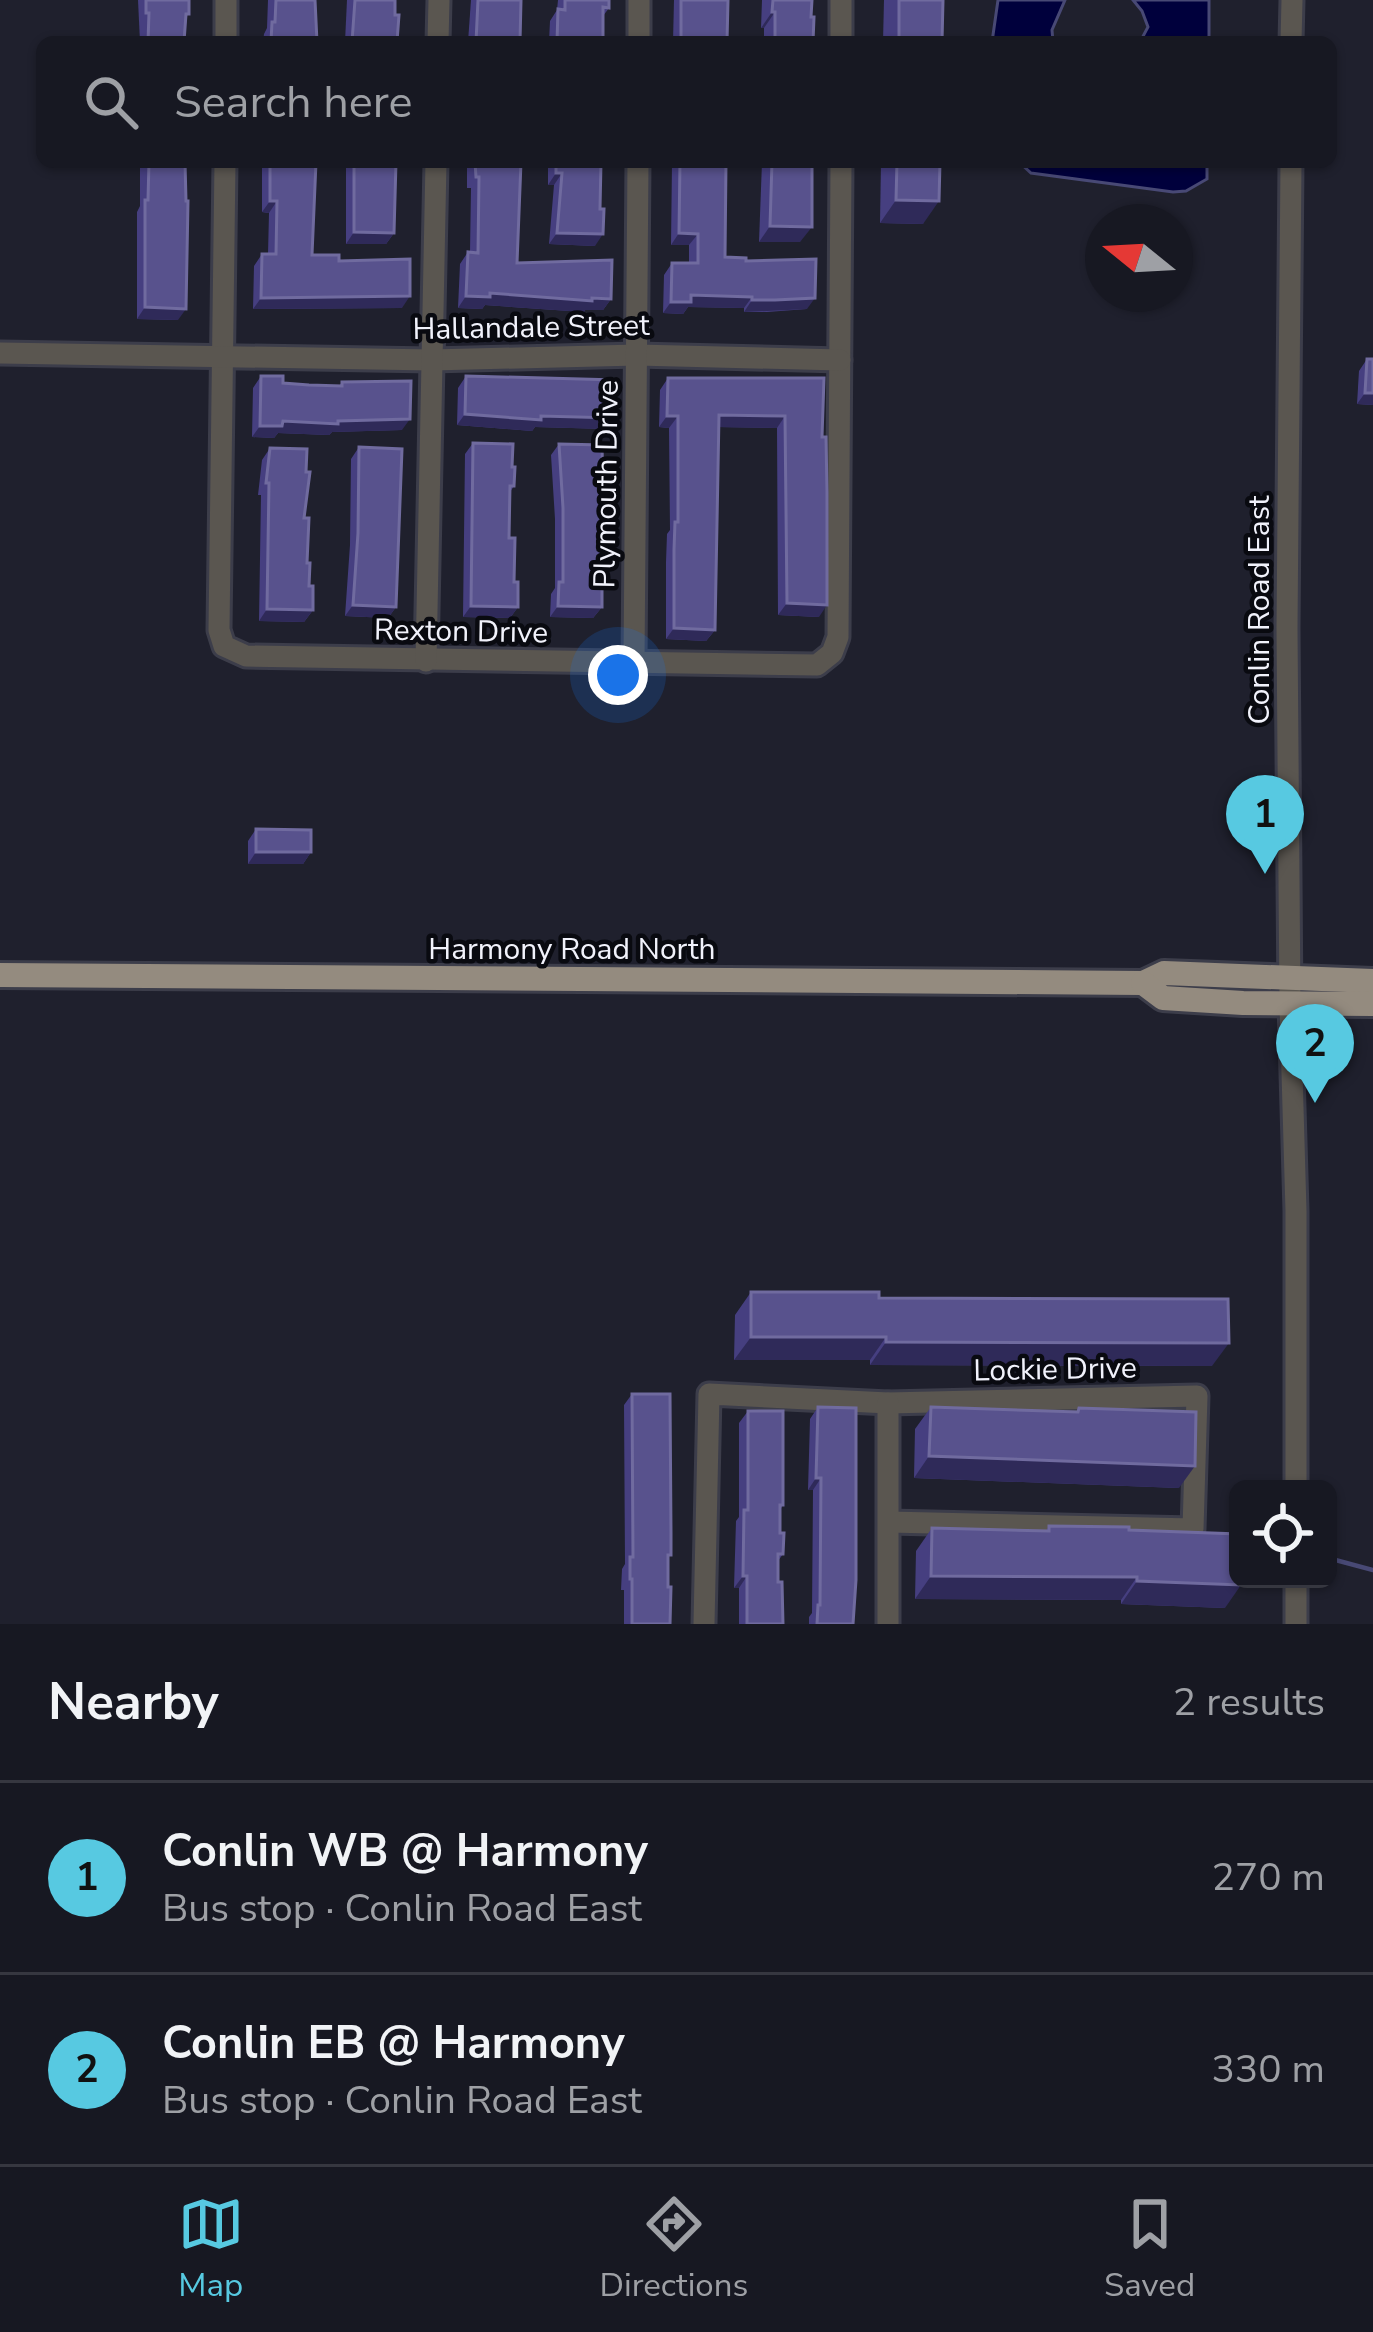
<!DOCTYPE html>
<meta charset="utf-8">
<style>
body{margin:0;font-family:"Nunito Sans",sans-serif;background:#20212a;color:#f1f3f6}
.controls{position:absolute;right:36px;bottom:36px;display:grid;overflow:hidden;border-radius:18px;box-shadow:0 3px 9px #0004}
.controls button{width:108px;height:108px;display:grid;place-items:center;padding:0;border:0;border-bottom:3px solid #363740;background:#171822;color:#f1f3f6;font:60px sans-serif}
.compass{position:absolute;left:1085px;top:204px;width:108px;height:108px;border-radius:50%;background:#171822;box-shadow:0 3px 9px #0004;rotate:288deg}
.you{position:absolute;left:618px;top:675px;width:42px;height:42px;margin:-30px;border:9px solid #fff;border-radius:50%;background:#1a73e8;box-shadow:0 0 0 18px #1a73e833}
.badge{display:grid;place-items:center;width:78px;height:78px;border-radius:50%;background:#57c9e1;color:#111;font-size:39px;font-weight:700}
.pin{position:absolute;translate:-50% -99px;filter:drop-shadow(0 3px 6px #0008)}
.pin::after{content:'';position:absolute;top:63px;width:42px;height:36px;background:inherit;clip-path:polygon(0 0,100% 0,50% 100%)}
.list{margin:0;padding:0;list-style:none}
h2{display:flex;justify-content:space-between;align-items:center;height:156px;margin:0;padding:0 48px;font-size:51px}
h2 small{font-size:39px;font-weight:400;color:#9ea0a5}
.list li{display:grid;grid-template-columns:78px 1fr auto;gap:36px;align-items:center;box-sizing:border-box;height:192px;padding:0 48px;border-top:3px solid #363740}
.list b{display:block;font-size:45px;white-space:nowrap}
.list p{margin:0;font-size:39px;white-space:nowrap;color:#9ea0a5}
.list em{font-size:39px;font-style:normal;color:#9ea0a5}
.icon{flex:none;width:66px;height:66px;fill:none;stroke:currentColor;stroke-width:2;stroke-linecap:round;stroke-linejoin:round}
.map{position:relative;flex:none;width:1373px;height:1624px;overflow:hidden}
.search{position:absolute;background:#171822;box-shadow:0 3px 9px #0004;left:36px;right:36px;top:36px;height:132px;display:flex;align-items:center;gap:30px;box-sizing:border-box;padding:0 42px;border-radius:18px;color:#9ea0a5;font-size:45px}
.sheet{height:540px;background:#171822}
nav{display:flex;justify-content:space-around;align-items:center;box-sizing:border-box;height:168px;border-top:3px solid #363740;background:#171822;font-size:33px;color:#9ea0a5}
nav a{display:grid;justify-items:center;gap:6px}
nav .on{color:#57c9e1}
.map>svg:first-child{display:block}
.water{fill:#00003c;stroke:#484975;stroke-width:3}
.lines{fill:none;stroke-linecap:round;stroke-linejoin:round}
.stream{stroke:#484975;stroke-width:4.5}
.minor-casing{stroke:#3c3d4a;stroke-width:27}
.major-casing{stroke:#3c3d4a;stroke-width:30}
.minor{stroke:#5a5650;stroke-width:21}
.major{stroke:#948b7f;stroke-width:24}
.wall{fill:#463f80}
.shaded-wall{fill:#2f2a59}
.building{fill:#58528d;stroke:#706b9f;stroke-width:3}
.labels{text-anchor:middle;stroke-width:9;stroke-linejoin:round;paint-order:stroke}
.street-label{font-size:30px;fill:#f1f2fb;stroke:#090a10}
</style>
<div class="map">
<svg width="1373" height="1624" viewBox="0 0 1373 1624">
<rect width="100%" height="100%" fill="#1f202d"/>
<g class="water">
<path d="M998,0h67l-13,30 1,12h-61z"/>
<path d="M1133,0h76v42h-69l8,-15 -6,-16z"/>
<path d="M1019,162h188v17l-21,12 -13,1 -142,-19z"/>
</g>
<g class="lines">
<path class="stream" d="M1328,1558l45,12"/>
<defs>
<g id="minor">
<path d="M226,42v-42"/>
<path d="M438,42l1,-42"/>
<path d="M639,42v-42"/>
<path d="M841,42v-42"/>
<path d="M1291,42l1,-42"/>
<path d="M225,162l-6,468 5,16 22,10 571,9 15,-12 6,-16 3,-475"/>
<path d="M1291,162l-4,466 3,376 6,207v278"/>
<path d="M0,353l432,7 205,-5 203,5"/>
<path d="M426,661l10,-499"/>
<path d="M634,663l4,-501"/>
<path d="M704,1624l5,-230 179,9 309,-7 -4,133 -304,-7"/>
<path d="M888,1624v-221"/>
<path d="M1296,1624v-45"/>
</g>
<g id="major">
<path d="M0,975l1143,8 21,-10 209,8"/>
<path d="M1143,983l20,15 80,5 130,1"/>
</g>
</defs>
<use href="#minor" class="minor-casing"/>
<use href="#major" class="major-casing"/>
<use href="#minor" class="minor"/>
<use href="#major" class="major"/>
</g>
<g class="wall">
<path d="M138,0h51l-5,42h-44z"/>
<path d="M268,0h47l2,42h-54l1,-8 3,-6z"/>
<path d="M347,0h48l2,42h-52z"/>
<path d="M471,0h50l-1,42h-52z"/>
<path d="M558,0h51v8l-6,8v26h-54l1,-21 7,-11z"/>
<path d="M674,0h54l-1,42h-54z"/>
<path d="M762,0h50l-1,17 2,25h-49v-14h-3z"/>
<path d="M884,0h59l-1,42h-59z"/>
<path d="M140,162h45l-7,158 -41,-1v-107l3,-6z"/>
<path d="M262,162h54l-4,93 27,6 63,47 -149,1 1,-43 8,-12h6l1,-41 -7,-1z"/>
<path d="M346,162h50l-2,71 -8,11h-40z"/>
<path d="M467,162h54l-4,101 94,36 -8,11h-18l-1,2 -99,-7 -3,4 -24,-1 2,-44 8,-12h2l1,-64h-4z"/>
<path d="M548,162h53l-6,84 -46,-2 5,-59h-6z"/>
<path d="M672,162h54l-1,95 21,4 61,48 -40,3h-23v-4l-56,-1 -5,7 -20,-1 1,-38 8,-12h17v-18h-18z"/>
<path d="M762,162h50l-12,80h-41z"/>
<path d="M881,162h59l-17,62 -43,-1z"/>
<path d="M1367,359l6,46 -16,-1 2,-33z"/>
<path d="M261,376l22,7 56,3 3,-4 60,48 -70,2 -3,3 -51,-2 -4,5 -22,-1 1,-49z"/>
<path d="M466,376l141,53 -72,-2 -3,4 -75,-6 1,-37z"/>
<path d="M668,378h156l-5,239 -41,-2 -1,-187 -58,-1 -4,203 -9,11 -40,-2v-77l1,-28 3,-4 -1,-102 -10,-1 1,-37z"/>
<path d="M473,443l39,24 2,19 -4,6 -1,46 9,69 -8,11 -47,-1 2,-163z"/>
<path d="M559,444l43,139v24l-9,11 -43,-1 1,-23 4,-6v-69l-4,-64z"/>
<path d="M359,447l37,160 -8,11 -43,-2 5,-71 1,-86z"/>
<path d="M270,448l34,70 5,68 4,24 -9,12 -45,-1 2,-126h-3l4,-35z"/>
<path d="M256,829l55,23 -8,12h-55v-23z"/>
<path d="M751,1292l128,6 333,68 -342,-1v-5h-136l1,-45z"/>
<path d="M632,1394l36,166 2,64h-46v-34h-3l1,-21 3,-5 -1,-159z"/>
<path d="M818,1407l35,217h-44v-7l3,-4 1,-123h-5l2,-71z"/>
<path d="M931,1407l145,5 3,-4 100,80 -265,-10 1,-49z"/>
<path d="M748,1411l35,94 -3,5v23l3,21 -5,7v21l5,42h-44v-36h-5l2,-67 3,-4v-94z"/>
<path d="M1049,1526l80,4 96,78 -104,-4v-4l-206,-1 1,-48 16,-23 114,3z"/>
</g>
<g class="shaded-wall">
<path d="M772,12h3l-11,16h-3z"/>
<path d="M556,173h6l-8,12h-6z"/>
<path d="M896,200l43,1 -16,23 -43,-1z"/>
<path d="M270,201h7l-8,12 -7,-1z"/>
<path d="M770,226l42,1 -12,15h-41z"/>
<path d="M354,232l40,1 -8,11h-40z"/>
<path d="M557,233l46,1 -8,12 -46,-2z"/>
<path d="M679,233l19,1 -9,11h-18z"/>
<path d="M490,293l102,5 19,1 -8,11h-18l-1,2 -99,-7 -3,4 -24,-1 8,-12z"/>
<path d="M691,295l61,2 -8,11 -56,-1 -5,7 -20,-1 8,-11z"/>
<path d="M410,296l-8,12 -149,1 8,-11z"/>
<path d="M815,298l-8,11 -63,3 8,-12z"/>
<path d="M145,307l41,2 -8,11 -41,-1z"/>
<path d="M1365,393h8v12l-16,-1z"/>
<path d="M465,414l150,4 -8,11 -72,-2 -3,4 -75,-6z"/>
<path d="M719,415l66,1 -8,12 -66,-1z"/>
<path d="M667,416h11l-9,12 -10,-1z"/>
<path d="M410,419l-8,11 -70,2 -3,3 -51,-2 -4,5 -22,-1 8,-11 23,-5z"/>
<path d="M787,603l40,2 -8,12 -41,-2z"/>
<path d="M353,605l43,2 -8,11 -43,-2z"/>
<path d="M471,606l47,1 -8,11 -47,-1z"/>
<path d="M558,606l44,1 -9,11 -43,-1z"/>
<path d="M267,609l46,1 -9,12 -45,-1z"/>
<path d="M674,628l41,2 -9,11 -40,-2z"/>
<path d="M256,852h55l-8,12h-55z"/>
<path d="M751,1337h135l-16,23h-136z"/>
<path d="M886,1342l343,1 -17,23 -342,-1z"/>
<path d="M929,1456l266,10 -16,22 -265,-10z"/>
<path d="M816,1478h5l-8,12h-5z"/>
<path d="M743,1576h4l-8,12h-5z"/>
<path d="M931,1576l206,1 -16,23 -206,-1z"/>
<path d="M1137,1581l104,4 -16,23 -104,-4z"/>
</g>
<g class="building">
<path d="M146,0h43v14h-3l-2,28h-36l1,-29h-3z"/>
<path d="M276,0h39l2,42h-46l1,-20h3z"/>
<path d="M355,0h40v15h4l-2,27h-45z"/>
<path d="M478,0h43l-1,42h-44z"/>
<path d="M565,0h44v8l-6,-1v35h-46l1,-33 7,1z"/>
<path d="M681,0h47l-1,42h-46z"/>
<path d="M773,0h39l-1,17h3l-1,25h-38v-30h-3z"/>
<path d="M899,0h44l-1,42h-43z"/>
<path d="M149,162h36l1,39h2l-2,108 -41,-2v-107h3z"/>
<path d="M270,162h46l-4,93h27v6l71,-2v37l-149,2 1,-44h14l1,-53h-7z"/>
<path d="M354,162h42l-2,71 -40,-1z"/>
<path d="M475,162h46l-4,101 95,-3 -1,39 -19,-1v3l-102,-8v4l-24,-1 2,-44 10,1 1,-76h-3z"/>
<path d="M556,162h45l-1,47h4l-1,25 -46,-1 5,-60h-6z"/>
<path d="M680,162h46l-1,95 21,1v3l70,-2 -1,39 -40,2h-23v-3l-61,-2v7h-20l1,-39h26v-29l-19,-1z"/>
<path d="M772,162h40v65l-42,-1z"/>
<path d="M897,162h43l-1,39 -43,-1z"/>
<path d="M1367,359h6v34h-8z"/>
<path d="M261,376h22v7l26,2 33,1v-4l69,-1 -1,38 -72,2v3l-55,-3 -1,5h-22z"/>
<path d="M466,376l150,4 -1,38 -74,-2v4l-76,-6z"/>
<path d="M668,378h156l-2,59h4l1,55v113l-40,-2 -2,-187 -66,-1 -4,215 -41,-2v-78l1,-28h3v-106h-11z"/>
<path d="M473,443l40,1 -1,23h3l-1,19h-4l-1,52h6l-1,44h4v25l-47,-1z"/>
<path d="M559,444l43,1 1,46h3l-2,69h3l-1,18h-4v29l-44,-1 1,-24h4v-74z"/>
<path d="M359,447l43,2 -6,158 -43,-2 5,-72z"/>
<path d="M270,448l37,1 -1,23h4l-6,46h5l-2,45h3l-1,23h4v24l-46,-1 2,-126h-3z"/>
<path d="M256,829l55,1v22h-55z"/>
<path d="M751,1292h128v6l349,1 1,44 -343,-1v-5h-135z"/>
<path d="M632,1394h38l1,139v22h-3v32h3l-1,37h-38v-45h-2v-22h3z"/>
<path d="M818,1407l38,1v172l-3,44h-36l1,-19h2l1,-127h-5z"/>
<path d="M931,1407l147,5 1,-4 117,4 -1,54 -266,-10z"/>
<path d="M748,1411h35v94h-3v28h4l-1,21h-5v28h4l1,42h-36v-48h-4l1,-66h4z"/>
<path d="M1049,1526l80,1v3l109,4v45h3v6l-104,-4v-4l-206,-1 1,-48 117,3z"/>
</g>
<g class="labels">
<g class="street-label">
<text transform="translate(531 327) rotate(-1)" y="10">Hallandale Street</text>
<text transform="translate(606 484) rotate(-89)" y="10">Plymouth Drive</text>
<text transform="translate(1259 610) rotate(-90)" y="10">Conlin Road East</text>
<text transform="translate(461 631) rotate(1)" y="10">Rexton Drive</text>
<text x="572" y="959">Harmony Road North</text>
<text transform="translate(1055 1369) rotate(-1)" y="10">Lockie Drive</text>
</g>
</g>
</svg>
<div class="controls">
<button><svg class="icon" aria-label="locate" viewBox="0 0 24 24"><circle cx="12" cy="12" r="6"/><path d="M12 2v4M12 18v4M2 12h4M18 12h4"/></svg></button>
</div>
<svg class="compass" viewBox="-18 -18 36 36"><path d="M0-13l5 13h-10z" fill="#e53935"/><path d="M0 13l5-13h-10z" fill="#9ea0a5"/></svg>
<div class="you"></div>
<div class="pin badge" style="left:1265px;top:874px">1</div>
<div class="pin badge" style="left:1315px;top:1103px">2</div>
<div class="search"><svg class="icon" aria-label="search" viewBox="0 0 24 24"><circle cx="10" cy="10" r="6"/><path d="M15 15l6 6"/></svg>Search here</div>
</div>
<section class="sheet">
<h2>Nearby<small>2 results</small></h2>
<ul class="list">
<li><span class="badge">1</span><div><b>Conlin WB @ Harmony</b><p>Bus stop · Conlin Road East</p></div><em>270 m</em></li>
<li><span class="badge">2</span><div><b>Conlin EB @ Harmony</b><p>Bus stop · Conlin Road East</p></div><em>330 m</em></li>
</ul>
</section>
<nav>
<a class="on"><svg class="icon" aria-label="map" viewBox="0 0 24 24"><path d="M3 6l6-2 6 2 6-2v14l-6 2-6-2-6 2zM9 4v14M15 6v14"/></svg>Map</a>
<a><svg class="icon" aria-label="directions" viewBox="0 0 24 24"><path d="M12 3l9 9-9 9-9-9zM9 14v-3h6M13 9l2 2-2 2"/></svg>Directions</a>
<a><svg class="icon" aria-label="saved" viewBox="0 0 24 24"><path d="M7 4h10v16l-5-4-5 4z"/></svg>Saved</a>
</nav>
